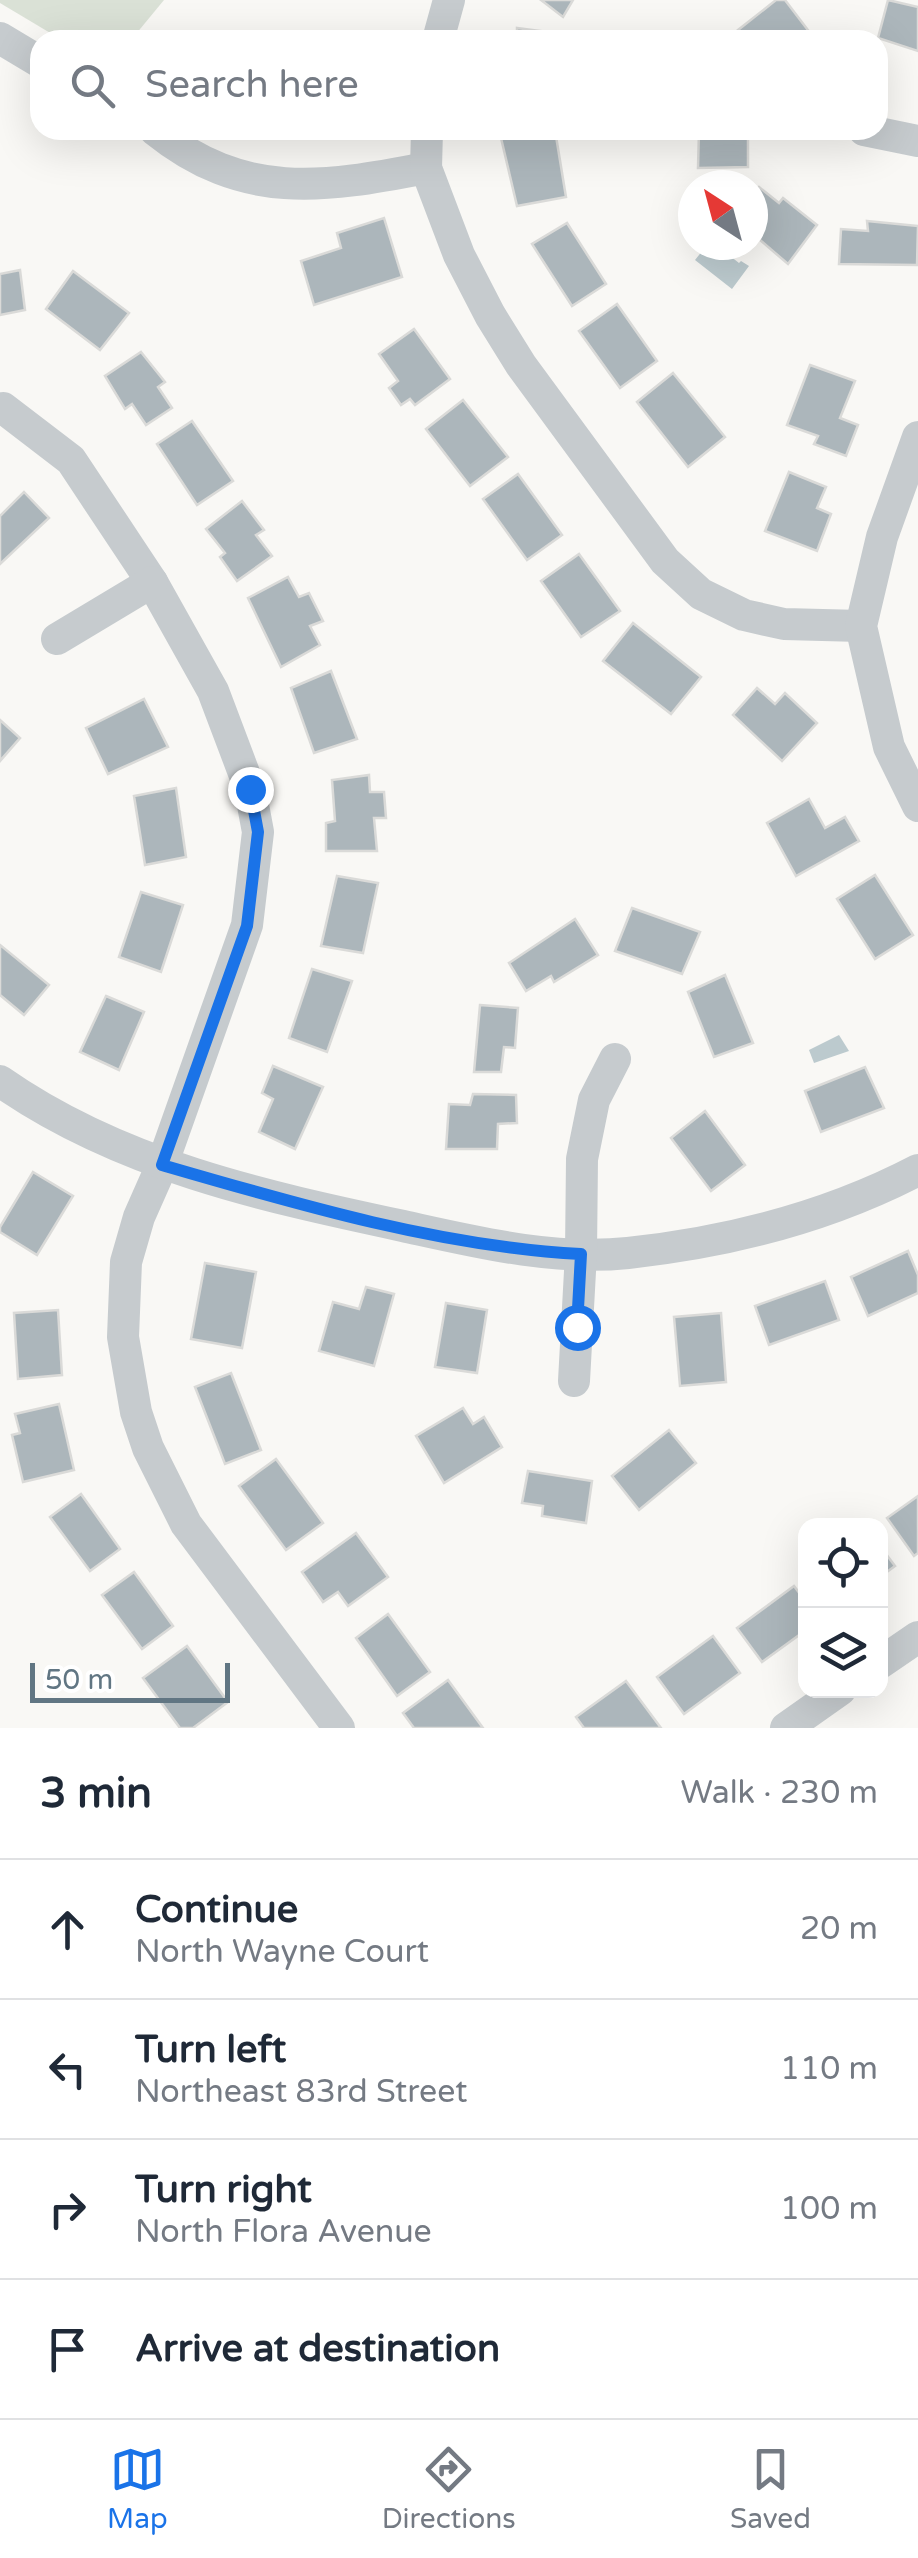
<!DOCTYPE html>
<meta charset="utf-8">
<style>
body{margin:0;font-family:"Varela Round",sans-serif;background:#f6f6f7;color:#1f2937}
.controls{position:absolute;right:30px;bottom:30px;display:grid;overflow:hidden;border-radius:20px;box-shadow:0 10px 40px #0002}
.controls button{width:90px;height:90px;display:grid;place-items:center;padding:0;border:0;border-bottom:2px solid #e0e1e3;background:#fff;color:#1f2937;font:50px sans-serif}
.compass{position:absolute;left:678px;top:170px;width:90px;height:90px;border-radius:50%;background:#fff;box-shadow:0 10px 40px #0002;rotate:324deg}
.scale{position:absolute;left:30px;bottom:25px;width:200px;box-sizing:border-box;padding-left:10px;border:5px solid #617683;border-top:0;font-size:28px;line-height:35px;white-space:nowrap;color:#617683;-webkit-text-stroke:8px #fff;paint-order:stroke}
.stop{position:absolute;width:30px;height:30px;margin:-22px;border:8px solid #1a73e8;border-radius:50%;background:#fff}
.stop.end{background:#1a73e8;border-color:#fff;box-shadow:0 2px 10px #0008}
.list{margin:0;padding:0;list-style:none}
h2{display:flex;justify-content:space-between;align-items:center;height:130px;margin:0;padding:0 40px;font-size:42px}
h2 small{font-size:32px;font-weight:400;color:#747a83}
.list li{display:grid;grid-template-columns:65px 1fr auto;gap:30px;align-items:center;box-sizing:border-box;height:140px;padding:0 40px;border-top:2px solid #e0e1e3}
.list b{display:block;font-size:38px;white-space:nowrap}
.list p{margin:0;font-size:32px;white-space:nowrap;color:#747a83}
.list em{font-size:32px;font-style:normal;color:#747a83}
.icon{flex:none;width:55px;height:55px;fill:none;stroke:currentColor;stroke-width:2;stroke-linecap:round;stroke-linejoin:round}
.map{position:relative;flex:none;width:918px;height:1728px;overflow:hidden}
.search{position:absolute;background:#fff;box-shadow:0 10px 40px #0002;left:30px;right:30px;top:30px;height:110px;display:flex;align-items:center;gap:25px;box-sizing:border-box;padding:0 35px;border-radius:30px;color:#747a83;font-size:38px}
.sheet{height:690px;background:#fff}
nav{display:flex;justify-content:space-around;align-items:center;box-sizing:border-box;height:140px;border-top:2px solid #e0e1e3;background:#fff;font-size:28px;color:#747a83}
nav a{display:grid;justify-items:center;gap:5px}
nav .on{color:#1a73e8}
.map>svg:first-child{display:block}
.green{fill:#dae1d6}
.water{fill:#bccace}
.building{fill:#acb6bb;stroke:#dadad8;stroke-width:2.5}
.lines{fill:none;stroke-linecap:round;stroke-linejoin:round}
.minor{stroke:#c6cbce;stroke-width:32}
.route{stroke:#1a73e8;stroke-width:12}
</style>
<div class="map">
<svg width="918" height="1728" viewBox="0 0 918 1728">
<rect width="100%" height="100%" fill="#f9f8f5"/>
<path class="green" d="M0,0h164l-33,40h-69l-62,-37z"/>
<g class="water">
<path d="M707,245h9l23,18 2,-2 8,5 -17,23 -37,-29z"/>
<path d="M839,1035l10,16 -35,12 -5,-13z"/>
</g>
<g class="building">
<path d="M541,0h32l-10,17z"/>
<path d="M776,0h9l29,38 -68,2 -8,-10z"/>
<path d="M888,0l30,7v44l-40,-13z"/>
<path d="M517,28l39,5 -1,7h-38z"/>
<path d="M537,130h18l11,67 -49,9 -16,-68z"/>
<path d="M699,130h49v37l-50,1z"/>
<path d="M759,187l20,16 4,-5 34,27 -29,39 -35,-30v-40z"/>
<path d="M384,218l18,59 -88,28 -13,-44 40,-13 -4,-15z"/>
<path d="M867,221l51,5 -1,39 -78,-1 2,-35 27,2z"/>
<path d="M567,223l39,61 -34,22 -40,-62z"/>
<path d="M20,270l5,40 -25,5v-41z"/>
<path d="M73,271l56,42 -29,37 -54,-41z"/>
<path d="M617,304l40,57 -37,27 -41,-57z"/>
<path d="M414,329l36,50 -35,26 -5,-6 -9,6 -12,-17 9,-7 -19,-27z"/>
<path d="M141,352l24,30 -7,5 14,21 -26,17 -14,-21 -7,5 -20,-33z"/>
<path d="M810,365l45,16 -15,37 18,7 -12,31 -32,-12 4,-8 -31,-11z"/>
<path d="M673,373l52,64 -37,30 -51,-65z"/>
<path d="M463,400l45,57 -38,29 -44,-57z"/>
<path d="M192,421l41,60 -36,24 -40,-61z"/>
<path d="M789,472l37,15 -9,21 14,6 -14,37 -52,-20z"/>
<path d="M518,474l44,61 -35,25 -44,-61z"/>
<path d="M24,492l25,26 -49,46v-48z"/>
<path d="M242,501l22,29 -8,5 16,21 -35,25 -17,-24 5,-4 -19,-24z"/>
<path d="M579,554l41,57 -39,26 -40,-56z"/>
<path d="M288,577l11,20 10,-4 14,28 -13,5 10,19 -39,22 -33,-69z"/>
<path d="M633,623l68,54 -30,37 -68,-53z"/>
<path d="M331,671l26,68 -43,14 -23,-65z"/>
<path d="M757,688l18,16 10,-11 32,30 -35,38 -49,-46z"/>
<path d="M144,699l24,48 -60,27 -22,-46z"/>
<path d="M0,720l20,18 -20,23z"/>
<path d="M369,775l1,17h14l2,26h-12l3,33h-51v-28l9,-2 -3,-41z"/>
<path d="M176,788l10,69 -41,8 -11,-69z"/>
<path d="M809,799l16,29 20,-11 14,24 -63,35 -29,-53z"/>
<path d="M875,875l38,60 -38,24 -38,-60z"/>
<path d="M337,876l41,7 -15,70 -42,-7z"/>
<path d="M141,892l42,13 -22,67 -42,-15z"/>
<path d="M632,908l68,24 -18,42 -67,-23z"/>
<path d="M575,919l23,36 -44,27 -3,-6 -25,15 -17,-28z"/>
<path d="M0,945l49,40 -25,30 -24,-20z"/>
<path d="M312,969l40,12 -25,71 -38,-14z"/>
<path d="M725,975l28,68 -39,14 -26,-65z"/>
<path d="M106,996l38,16 -25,58 -39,-18z"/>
<path d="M480,1005l38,3 -3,40 -11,-1 -3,25h-27z"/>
<path d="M273,1066l50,21 -28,62 -36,-17 14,-33 -11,-6z"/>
<path d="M865,1067l19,41 -63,24 -16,-41z"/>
<path d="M473,1094l43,1 1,28 -19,1 -1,25h-51l3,-45 21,1z"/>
<path d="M705,1111l40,54 -34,26 -40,-53z"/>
<path d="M33,1172l40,24 -36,59 -37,-23v-5z"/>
<path d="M908,1251l10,24v18l-50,23 -17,-39z"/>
<path d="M205,1263l51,9 -14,76 -51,-9z"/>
<path d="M825,1281l14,39 -70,25 -14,-39z"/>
<path d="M366,1287l28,7 -20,72 -55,-15 14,-49 26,7z"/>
<path d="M446,1303l41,7 -10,63 -42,-6z"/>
<path d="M58,1310l4,65 -44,4 -4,-66z"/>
<path d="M721,1313l5,69 -46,4 -6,-69z"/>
<path d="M231,1373l30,77 -36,14 -30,-77z"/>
<path d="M59,1404l15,66 -51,12 -11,-47 8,-2 -5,-19z"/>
<path d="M463,1408l10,16 11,-7 18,30 -58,36 -28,-47z"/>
<path d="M669,1430l27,33 -57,47 -27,-34z"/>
<path d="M276,1459l47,64 -37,27 -47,-64z"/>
<path d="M528,1471l64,10 -6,42 -44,-7 1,-10 -21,-3z"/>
<path d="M81,1494l39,55 -30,22 -40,-54z"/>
<path d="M918,1496v57l-4,3 -27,-38z"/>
<path d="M356,1533l32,44 -40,29 -10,-14 -15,10 -21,-30z"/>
<path d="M880,1546l15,20 -15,11z"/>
<path d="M134,1572l39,54 -31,23 -40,-54z"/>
<path d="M794,1586l12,16v28l-44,32 -25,-34z"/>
<path d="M388,1614l42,58 -33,24 -41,-58z"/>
<path d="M713,1636l27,37 -56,41 -27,-37z"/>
<path d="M187,1646l41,56 -35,26h-13l-37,-50z"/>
<path d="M448,1680l35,48h-69l-11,-15z"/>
<path d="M626,1681l35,47h-77l-8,-11z"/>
</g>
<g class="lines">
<g class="minor">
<path d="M0,38l40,24"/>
<path d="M438,40l11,-40"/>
<path d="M155,130c88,71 168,58 271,38"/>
<path d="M427,130l-1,38 33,87 31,60 31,50 144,196 36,33 43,21 40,9 77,2"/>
<path d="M864,130l54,11"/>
<path d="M3,408l68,52 81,122 61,109 37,98 8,43 -11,93 -85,240 -23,52 -13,45 -3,75 13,75 12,36 38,76 153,204"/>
<path d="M918,437l-36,100 -21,89 28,121 29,59"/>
<path d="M57,639l95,-57"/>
<path d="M0,1081c120,84 263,115 403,145 73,16 150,35 225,27 102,-11 200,-36 290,-83"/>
<path d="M574,1381l7,-128 1,-94 12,-59 21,-41"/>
<path d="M880,1663l38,-26"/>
<path d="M786,1728l54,-38"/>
</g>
</g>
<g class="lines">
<path class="route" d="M250,789l8,43 -11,94 -85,239c134,39 280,82 419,89l-4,73"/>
</g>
</svg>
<div class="controls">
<button><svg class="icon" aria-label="locate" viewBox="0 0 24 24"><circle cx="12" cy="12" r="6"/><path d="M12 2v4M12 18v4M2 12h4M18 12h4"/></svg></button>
<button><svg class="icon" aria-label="layers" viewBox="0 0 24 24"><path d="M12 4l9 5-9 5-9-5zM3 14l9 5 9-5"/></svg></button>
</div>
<svg class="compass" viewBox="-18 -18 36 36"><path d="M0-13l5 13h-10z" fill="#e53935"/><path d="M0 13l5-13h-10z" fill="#747a83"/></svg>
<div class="scale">50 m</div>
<div class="stop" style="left:577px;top:1327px"></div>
<div class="stop end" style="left:250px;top:789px"></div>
<div class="search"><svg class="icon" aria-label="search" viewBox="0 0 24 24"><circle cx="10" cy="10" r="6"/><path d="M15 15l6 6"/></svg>Search here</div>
</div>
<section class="sheet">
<h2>3 min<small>Walk · 230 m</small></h2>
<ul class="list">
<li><svg class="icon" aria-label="ahead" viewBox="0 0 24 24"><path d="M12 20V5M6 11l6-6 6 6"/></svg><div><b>Continue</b><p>North Wayne Court</p></div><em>20 m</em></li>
<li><svg class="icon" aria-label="left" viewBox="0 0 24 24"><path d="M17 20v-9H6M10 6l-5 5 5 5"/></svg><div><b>Turn left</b><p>Northeast 83rd Street</p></div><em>110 m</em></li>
<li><svg class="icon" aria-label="right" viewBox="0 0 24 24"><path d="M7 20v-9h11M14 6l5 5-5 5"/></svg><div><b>Turn right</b><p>North Flora Avenue</p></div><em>100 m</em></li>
<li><svg class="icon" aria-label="arrive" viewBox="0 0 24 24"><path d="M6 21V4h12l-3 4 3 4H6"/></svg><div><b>Arrive at destination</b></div></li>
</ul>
</section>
<nav>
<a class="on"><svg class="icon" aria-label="map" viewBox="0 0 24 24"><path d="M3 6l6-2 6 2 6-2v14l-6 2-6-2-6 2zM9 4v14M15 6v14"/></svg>Map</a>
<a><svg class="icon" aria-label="directions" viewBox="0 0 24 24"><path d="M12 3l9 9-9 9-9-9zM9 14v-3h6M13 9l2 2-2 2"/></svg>Directions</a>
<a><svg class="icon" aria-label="saved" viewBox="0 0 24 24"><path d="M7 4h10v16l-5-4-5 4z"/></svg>Saved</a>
</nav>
